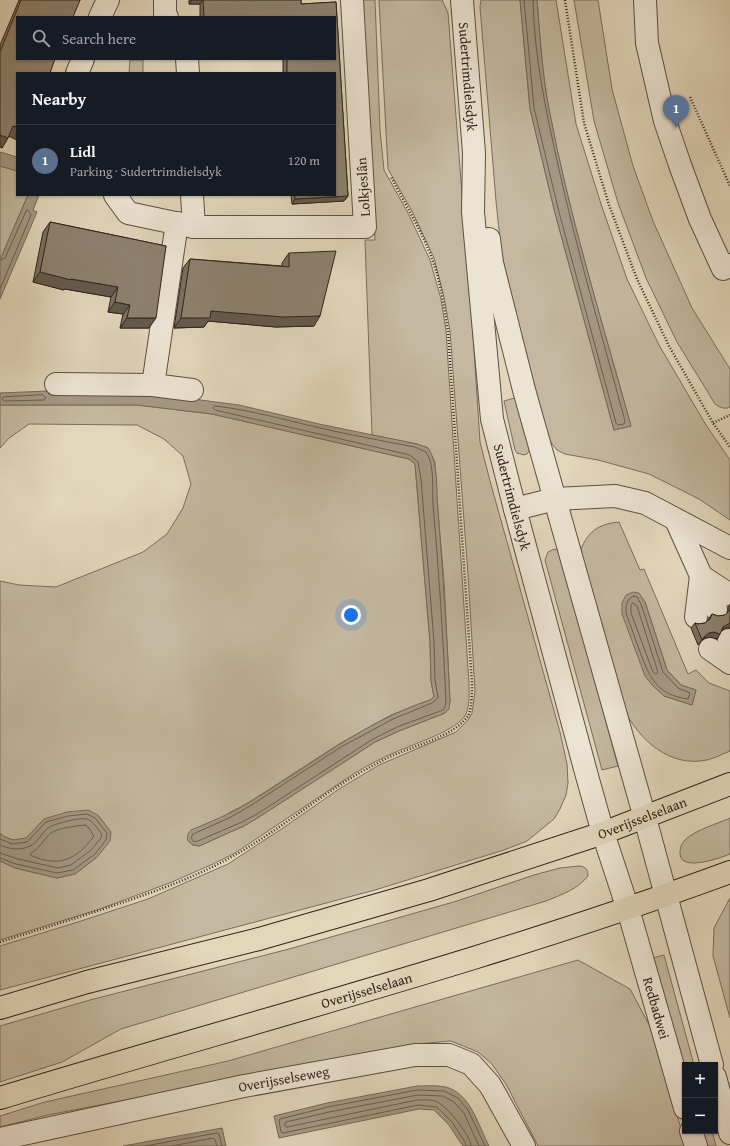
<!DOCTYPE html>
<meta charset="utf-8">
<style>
body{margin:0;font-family:"Gentium Book Plus",serif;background:#242831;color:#f1f3f6}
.controls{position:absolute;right:12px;bottom:12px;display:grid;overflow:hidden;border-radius:0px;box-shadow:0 1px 3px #0004}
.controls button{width:36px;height:36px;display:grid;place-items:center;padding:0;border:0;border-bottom:1px solid #363941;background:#171b24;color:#f1f3f6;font:20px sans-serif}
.you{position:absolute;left:351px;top:615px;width:14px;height:14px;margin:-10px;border:3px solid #fff;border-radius:50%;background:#1a73e8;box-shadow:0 0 0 6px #1a73e833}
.badge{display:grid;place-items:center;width:26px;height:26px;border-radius:50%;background:#c59692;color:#fff;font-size:13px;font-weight:700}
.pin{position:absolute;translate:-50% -33px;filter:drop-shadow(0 1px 2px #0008)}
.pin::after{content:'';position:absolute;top:21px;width:14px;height:12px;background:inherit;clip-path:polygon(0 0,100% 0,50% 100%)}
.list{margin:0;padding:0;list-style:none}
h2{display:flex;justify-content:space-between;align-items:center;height:52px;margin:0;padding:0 16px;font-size:17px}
h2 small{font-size:13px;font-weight:400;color:#9ea1a6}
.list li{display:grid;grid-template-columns:26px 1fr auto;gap:12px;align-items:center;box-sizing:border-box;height:72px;padding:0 16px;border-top:1px solid #363941}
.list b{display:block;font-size:15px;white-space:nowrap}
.list p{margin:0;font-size:13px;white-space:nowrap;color:#9ea1a6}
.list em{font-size:13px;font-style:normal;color:#9ea1a6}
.icon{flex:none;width:22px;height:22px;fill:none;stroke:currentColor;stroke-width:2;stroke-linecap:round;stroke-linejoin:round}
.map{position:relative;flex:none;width:730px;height:1146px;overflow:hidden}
.search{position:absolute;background:#171b24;box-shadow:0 1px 3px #0004;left:16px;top:16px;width:320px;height:44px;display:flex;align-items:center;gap:10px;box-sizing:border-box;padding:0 14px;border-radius:0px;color:#9ea1a6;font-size:15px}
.panel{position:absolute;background:#171b24;box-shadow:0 1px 3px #0004;left:16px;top:72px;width:320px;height:124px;border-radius:0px}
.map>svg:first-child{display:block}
.green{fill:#c4b8a0;stroke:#7a6e5e;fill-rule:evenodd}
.water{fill:#a59985;stroke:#766a5b}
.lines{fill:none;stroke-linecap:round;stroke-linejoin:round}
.shore{stroke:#6a5e51;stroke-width:1}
.minor-casing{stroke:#5c5044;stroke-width:24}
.major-casing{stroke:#30241d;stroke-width:24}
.path{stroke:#30241d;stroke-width:2.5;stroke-dasharray:1 2;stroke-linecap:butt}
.minor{stroke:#ece4d3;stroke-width:22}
.major{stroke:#e2d6bb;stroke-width:22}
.wall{fill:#796f5f;stroke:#30241d}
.shaded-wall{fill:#635a4e;stroke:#30241d}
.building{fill:#8d816f;stroke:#30241d}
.labels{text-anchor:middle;stroke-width:3;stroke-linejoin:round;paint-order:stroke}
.street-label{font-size:14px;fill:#30241d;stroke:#ece4d3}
</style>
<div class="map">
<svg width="730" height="1146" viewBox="0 0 730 1146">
<rect width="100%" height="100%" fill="#e2d6bb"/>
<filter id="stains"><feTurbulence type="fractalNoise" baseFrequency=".005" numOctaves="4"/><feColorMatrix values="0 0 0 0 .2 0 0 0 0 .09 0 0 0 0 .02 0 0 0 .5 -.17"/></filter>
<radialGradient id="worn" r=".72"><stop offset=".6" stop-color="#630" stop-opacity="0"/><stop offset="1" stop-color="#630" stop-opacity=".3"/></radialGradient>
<g class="green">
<path d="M361,0h14l5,130 4,40 25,45 21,45 11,39 5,32 23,352c0,9 1,22 -3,31 -7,16 -53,30 -70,38 -14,6 -28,13 -41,21l-120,80 -22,11 -41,18 -72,27 -100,31v-79l15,7 42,10 18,-4 22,-17 -53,-38c-5,5 -12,16 -17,19 -8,5 -21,2 -27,-5v-252l19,4 37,2 87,-35 24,-18 16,-26 8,-24 -8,-28 -19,-17 -27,-14 -108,-1 -20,14 -9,10v-43h137l75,9 197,45 6,5 15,178 1,39 3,16 -4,3 -39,15 -52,29 -91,59 -21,11 -35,31 7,1 45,-20 15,-9 116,-75 24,-11 46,-18 5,-12 -6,-121 -8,-89 -1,-29 -7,-14 -11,-4 -45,-9 -7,-195h10z"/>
<path d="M379,0h63l6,13 26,336 6,93 10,39 70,251 7,32 1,19 -2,12 -6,14 -6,10 -27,22 -23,9 -129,40 -375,100v-44l78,-24 70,-23 80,-35 52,-34 59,-41 40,-24 77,-33 12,-12 4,-7 3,-22 -7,-116 -18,-244 -6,-34 -10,-39 -21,-45 -25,-44z"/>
<path d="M481,0h39l10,109 25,104 59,217 17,-4c-29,-105 -62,-210 -82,-317 -7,-36 -9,-73 -12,-109h19l20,124 25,80 26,75 32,66 47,80 24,35v60l-31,-21 -50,-25 -51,-14 -33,-6 -8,-4 -12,-15 -36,-145 -8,-41 -5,-48 -16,-194z"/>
<path d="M574,0h24l14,89 21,77 20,55 39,87 38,61v38c-5,3 -11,0 -15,-3l-38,-62 -31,-64 -28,-75 -24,-82z"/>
<path d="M130,60h13v13h-14z"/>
<path d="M0,166l17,5v24h11l-28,65z"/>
<path d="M518,397l13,51 -4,6 -3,1 -7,-2 -2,-3 -11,-49z"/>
<path d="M619,522l21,48 4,-1 44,105 8,-4 13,13 21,8v60c-8,3 -15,7 -23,9 -38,8 -69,-21 -84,-53l-43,-155c7,-20 18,-28 39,-30zM645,602l22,68 14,15 15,5 -4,15 -28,-9z"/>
<path d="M554,549l3,1 3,2 58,214 -16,4 -57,-210 3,-8z"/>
<path d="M730,818v36c-10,4 -49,18 -50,0 0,-6 1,-10 5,-14 10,-10 32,-16 45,-22z"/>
<path d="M579,866c7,1 9,3 9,10 -10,13 -27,19 -42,25l-425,128 -59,33 -62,20v-56l90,-26 199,-51 168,-48 77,-26 26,-7z"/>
<path d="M730,898v120l-17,-62 1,-28z"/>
<path d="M664,955l30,110h-9v9l-32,-116z"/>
<path d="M578,960l52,29 23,43 33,114h-148l-32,-62 -15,-21 -13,-11 -27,-11 -35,3 -368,71 -48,12v-11l45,-14 183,-41z"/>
<path d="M701,1131h11l4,15h-11z"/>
</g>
<g class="water">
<path d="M520,0h17c3,36 5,73 12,109 20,107 53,212 82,317l-17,4 -59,-217 -25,-104z"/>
<path d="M0,152l17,5v14l-17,-5z"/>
<path d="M28,195h11l-6,15 4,2 -37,87v-39z"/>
<path d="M48,391l1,4h78l66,4 46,6 80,19 98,20 11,4c11,16 8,43 10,62 5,64 9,127 12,191l-1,8 -4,4 -46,18 -24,11 -116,75 -15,9 -45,20c-10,-1 -16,-7 -8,-16 19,-8 39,-16 57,-27 61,-36 115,-81 182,-103l4,-3 -3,-16 -1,-39 -15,-178 -6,-5 -197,-45 -75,-9h-137v-12z"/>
<path d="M633,592l6,1 6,9 22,68 14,15 15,5 -4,15 -28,-9 -11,-10 -8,-10 -23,-62v-11l4,-8z"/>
<path d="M88,810l10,5 13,17 -1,9 -13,16 -22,17 -18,4 -42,-10 -15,-7v-28l3,3 10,4 13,-2 18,-19 23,-7z"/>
<path d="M417,1086c9,0 20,-1 29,1 25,7 32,38 43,59h-26l-15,-22 -14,-14 -15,-1 -140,29 -5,-22 53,-13z"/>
<path d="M222,1128l4,18h-103z"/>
</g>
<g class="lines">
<g class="shore">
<path d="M524,0l10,108 25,104 57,211 2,2 6,-1 1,-3c-23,-85 -48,-170 -67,-256 -12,-54 -24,-109 -25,-165"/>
<path d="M0,260l5,-2 21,-47 2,-1 3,5 -31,74"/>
<path d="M43,395l3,3 -2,2 -40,1 -2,-2 2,-2z"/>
<path d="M215,406c36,4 70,14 105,22 31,7 63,13 95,19l11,5c9,13 6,37 7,53 6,66 10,131 13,196l-1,6 -2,3 -46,17 -24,12 -116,75 -15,8 -44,19 -4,1 -3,-4 2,-4 36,-16 21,-12 91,-59 52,-28 39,-16 4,-3 2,-3 -3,-17 -1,-38 -13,-163 -3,-17 -8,-7 -195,-45 -2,-2z"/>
<path d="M634,596l3,1 4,7 22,68 15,16 12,5 -2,6c-32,-4 -39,-23 -49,-50 -4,-12 -9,-24 -13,-36 0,-7 0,-14 8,-17z"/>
<path d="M633,603l4,3 21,66 -2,2 -3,-2 -22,-59v-8z"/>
<path d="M85,825l3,2 6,9c-18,24 -35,32 -64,19l1,-2c9,-5 13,-14 20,-20 7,-5 25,-7 34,-8z"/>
<path d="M0,839l12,5 15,-2 19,-20 22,-6 19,-2 8,4 12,15 -1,7 -11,14 -22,16 -16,3 -41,-9 -16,-6"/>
<path d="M0,845c9,4 20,6 30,1 7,-3 12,-13 18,-18 5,-4 32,-11 39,-9 6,2 12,11 15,16l-1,3 -10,12 -20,15 -13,3 -40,-9 -18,-6"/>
<path d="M145,1146l72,-13 2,1 3,12"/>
<path d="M172,1146l41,-8 2,2 2,6"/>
<path d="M466,1146l-1,-4 -13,-20 -15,-15 -19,-2 -135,28 -2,-1 -2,-12 1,-1 48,-12 89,-17 27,1 14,7 10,12 17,36"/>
<path d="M471,1146c-1,-11 -22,-37 -32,-43 -5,-4 -16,-3 -22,-3l-130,27 -2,-1v-2l1,-2 43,-10 89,-17 25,1 11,6 10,11 15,33"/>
</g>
<defs>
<g id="minor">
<path d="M165,0v14l2,3"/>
<path id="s1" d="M462,0l12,153 -1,59 19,207 23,90 72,267 16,57 25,76 57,199"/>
<path d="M645,0l2,43 18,78 15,44 20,54 23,50 7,-4"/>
<path d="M100,17l8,-17"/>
<path d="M187,59l1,14"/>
<path d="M77,73l6,-14"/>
<path d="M115,195l13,18 66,14 -2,-32"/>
<path d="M194,227h171l-13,-227"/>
<path d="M489,239l3,24 32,127 121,428 67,247"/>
<path d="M56,384l97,1 39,5"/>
<path d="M153,385l24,-162"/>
<path d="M515,509l40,-10 60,-3 30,7 85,45"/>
<path d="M676,520l40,89"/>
<path d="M696,617l5,-41 29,19"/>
<path d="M729,640l1,3"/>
<path d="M710,649l20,14"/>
<path d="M715,1077l15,56"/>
<path d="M691,1131l5,15"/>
<path id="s2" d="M0,1139l244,-53 171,-31h34l22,9 19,21 34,61"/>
</g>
<g id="major">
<path id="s3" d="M0,1008l87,-26 172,-43 170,-49 174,-57 127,-49"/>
<path id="s4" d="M0,1098c244,-74 491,-138 730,-226"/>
</g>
</defs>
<use href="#minor" class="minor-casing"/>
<use href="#major" class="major-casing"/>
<g class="path">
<path d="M565,0l19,123 25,82 28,74 32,67 44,77 17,24"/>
<path d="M136,60v-1"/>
<path d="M690,97l40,89"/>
<path d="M713,423l17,-8"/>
<path d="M0,942c47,-15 94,-29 141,-46 32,-11 64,-24 94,-41 44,-25 83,-58 126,-83 13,-7 25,-14 38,-19 21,-9 56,-18 69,-37 4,-7 4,-25 4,-33l-24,-352c-4,-24 -7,-49 -16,-72 -10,-28 -27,-55 -41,-82"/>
</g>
<use href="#minor" class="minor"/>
<use href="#major" class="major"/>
</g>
<g class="wall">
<path d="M19,0h61l-71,136 -7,12 -2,-1v-102z"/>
<path d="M189,0h112v4l35,-2 12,194 -4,5 -52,3 -1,-9h44v-122h-52v-14h52v-42h-135v-13h-11z"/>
<path d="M50,222l116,24 -17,82h-29l3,-14 -15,-2 3,-15 -46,-8 -1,1 -31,-8 10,-50z"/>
<path d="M289,253l25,73 -38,1 -68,-6 -4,6 -30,1 9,-60 7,-9 92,7v-3z"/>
<path d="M730,604v24h-5l-4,3 -4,8 -6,-2 -6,1 -3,2 -4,5 -7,-17 4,-5 3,1 7,-1 2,-2 5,-7 6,2 7,-1 2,-2 1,-2v-4z"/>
</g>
<g class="shaded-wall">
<path d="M192,0h11l-3,4h-11z"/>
<path d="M13,126l4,1v13l-11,-5z"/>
<path d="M0,135l8,3 -6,10 -2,-1z"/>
<path d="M348,196l-4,5 -52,3 3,-5z"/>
<path d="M40,272l31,7 47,8 -7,10 -46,-8 -1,1 -31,-8z"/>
<path d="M115,302l15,3 -7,9 -15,-2z"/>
<path d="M211,311l109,5 -6,10 -38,1 -68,-6 -4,6 -30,1 7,-10z"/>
<path d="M127,318h29l-7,10h-29z"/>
<path d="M729,623h1v5h-5l-6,4 4,-5z"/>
<path d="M714,632l6,2 -3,5 -6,-2 -6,1 -3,2 2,-3 5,-4z"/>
</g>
<g class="building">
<path d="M21,0h59l-7,17h-56v42h38l-5,14h-33v54l-4,-1 -5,12 -8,-3v-83z"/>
<path d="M203,0h98v4l35,-2 12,194 -53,3v-4h40v-122h-48v-14h48v-42h-131z"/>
<path d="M50,222l116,24 -10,72h-29l3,-13 -15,-3 3,-15 -47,-8v1l-31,-8z"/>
<path d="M336,251l-16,65 -37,1 -72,-6 -1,7h-29l9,-59 99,8v-14z"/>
<path d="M730,610v13l-7,4 -3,7 -6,-2 -5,1 -5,4 -2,3 -7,-17 3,1 7,-1 5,-4 2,-5 6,2 7,-1z"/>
</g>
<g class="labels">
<g class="street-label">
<text dy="5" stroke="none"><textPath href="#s1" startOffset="77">Sudertrimdielsdyk</textPath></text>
<text transform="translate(363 187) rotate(-94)" y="5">Lolkjeslân</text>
<text dy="5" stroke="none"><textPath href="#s1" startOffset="501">Sudertrimdielsdyk</textPath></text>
<text dy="5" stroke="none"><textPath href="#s3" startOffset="670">Overijsselselaan</textPath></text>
<text dy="5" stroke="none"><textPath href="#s4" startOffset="382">Overijsselselaan</textPath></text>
<text dy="5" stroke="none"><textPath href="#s1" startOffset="1032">Redbadwei</textPath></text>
<text dy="5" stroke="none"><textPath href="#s2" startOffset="290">Overijsselseweg</textPath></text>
</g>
</g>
<rect width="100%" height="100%" filter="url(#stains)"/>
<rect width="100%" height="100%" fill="url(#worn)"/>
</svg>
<div class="controls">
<button>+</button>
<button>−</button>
</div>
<div class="you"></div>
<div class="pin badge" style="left:676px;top:128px;background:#5c6f8a">1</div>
<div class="search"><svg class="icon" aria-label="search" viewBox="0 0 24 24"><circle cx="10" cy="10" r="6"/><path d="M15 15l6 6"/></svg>Search here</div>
<section class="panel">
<h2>Nearby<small></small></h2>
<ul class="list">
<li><span class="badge" style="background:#5c6f8a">1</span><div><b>Lidl</b><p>Parking · Sudertrimdielsdyk</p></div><em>120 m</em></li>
</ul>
</section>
</div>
